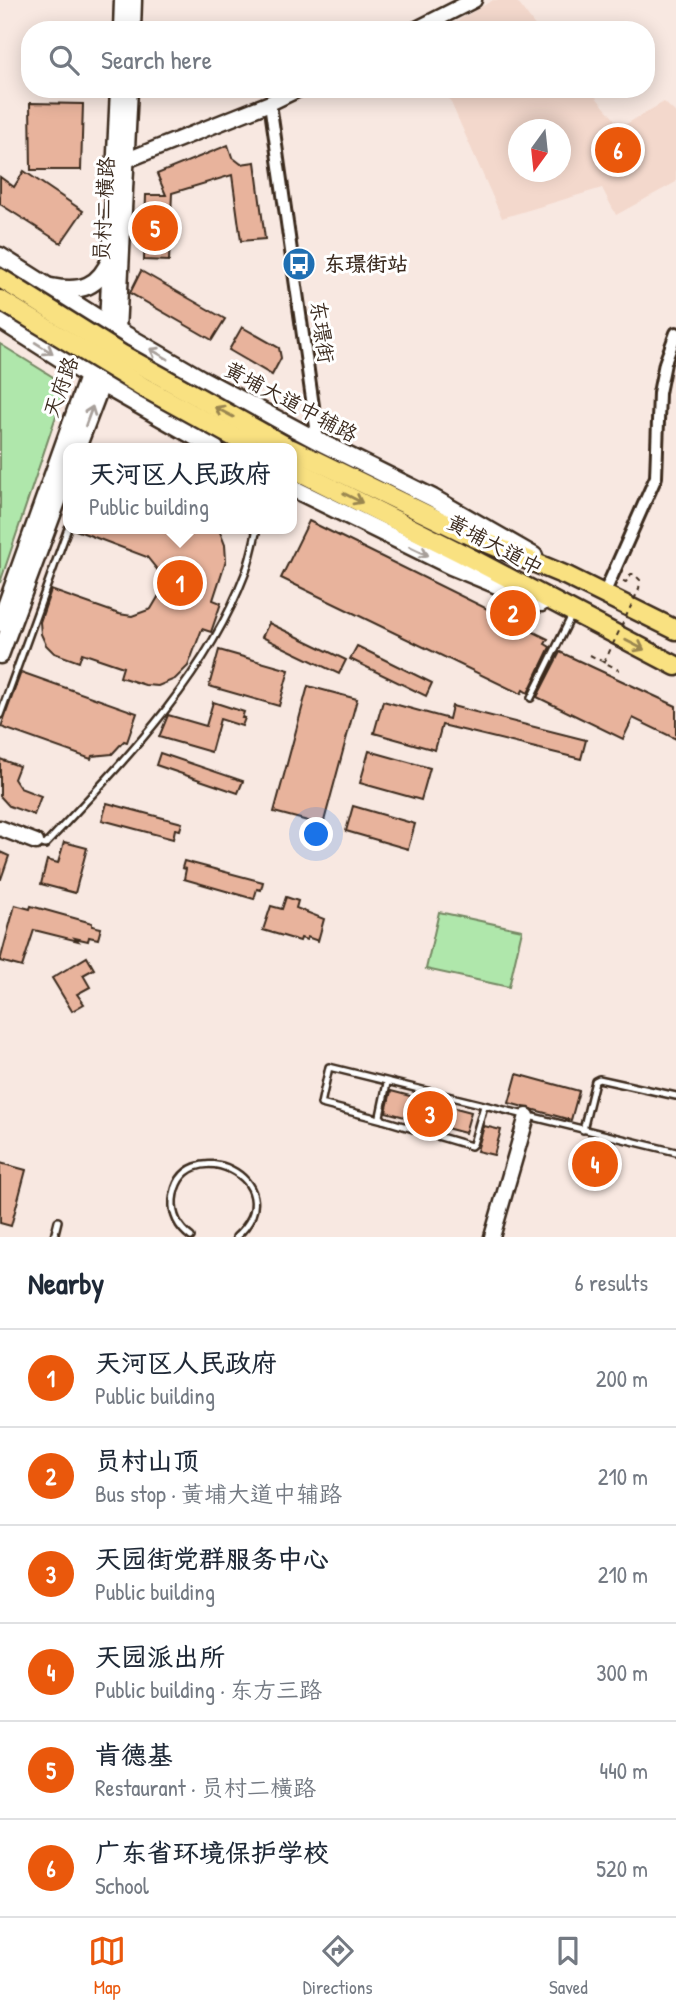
<!DOCTYPE html>
<meta charset="utf-8">
<style>
body{margin:0;font-family:"Patrick Hand","LXGW WenKai TC",sans-serif;background:#f6f6f7;color:#1f2937}
.compass{position:absolute;left:508px;top:119px;width:63px;height:63px;border-radius:50%;background:#fff;box-shadow:0 4px 18px #0003;rotate:195deg}
.you{position:absolute;left:317px;top:835px;width:24px;height:24px;margin:-18px;border:5px solid #fff;border-radius:50%;background:#1a73e8;box-shadow:0 0 0 10px #1a73e833}
.badge{display:grid;place-items:center;width:46px;height:46px;border-radius:50%;background:#ea580c;color:#fff;font-size:23px;font-weight:700}
.pin{position:absolute;translate:-50% -50%;border:4px solid #fff;box-shadow:0 2px 7px #0006}
.popup{position:absolute;left:63px;top:443px;width:234px;height:91px;box-sizing:border-box;display:grid;place-content:center;border-radius:14px;background:#fff;filter:drop-shadow(0 2px 5px #0005);font-size:23px;white-space:nowrap;color:#747a83}
.popup b{font-size:26px;color:#1f2937}
.popup::after{content:'';position:absolute;left:50%;top:100%;margin-left:-14px;border:14px solid transparent;border-top-color:#fff}
.list{margin:0;padding:0;list-style:none}
h2{display:flex;justify-content:space-between;align-items:center;height:91px;margin:0;padding:0 28px;font-size:30px}
h2 small{font-size:23px;font-weight:400;color:#747a83}
.list li{display:grid;grid-template-columns:46px 1fr auto;gap:21px;align-items:center;box-sizing:border-box;height:98px;padding:0 28px;border-top:2px solid #e0e1e3}
.list b{display:block;font-size:26px;white-space:nowrap}
.list p{margin:0;font-size:23px;white-space:nowrap;color:#747a83}
.list em{font-size:23px;font-style:normal;color:#747a83}
.icon{flex:none;width:38px;height:38px;fill:none;stroke:currentColor;stroke-width:2;stroke-linecap:round;stroke-linejoin:round}
.map{position:relative;flex:none;width:676px;height:1237px;overflow:hidden}
.search{position:absolute;background:#fff;box-shadow:0 4px 18px #0003;left:21px;right:21px;top:21px;height:77px;display:flex;align-items:center;gap:18px;box-sizing:border-box;padding:0 24px;border-radius:28px;color:#747a83;font-size:26px}
.sheet{height:679px;background:#fff}
nav{display:flex;justify-content:space-around;align-items:center;box-sizing:border-box;height:98px;border-top:2px solid #e0e1e3;background:#fff;font-size:19px;color:#747a83}
nav a{display:grid;justify-items:center;gap:4px}
nav .on{color:#ea580c}
.map>svg:first-child{display:block}
.built{fill:#f3d8cc;fill-rule:evenodd}
.green{fill:#afe7ab;stroke:#758864;stroke-width:2}
.building{fill:#e8b39c;stroke:#3b2a1e;stroke-width:2}
.lines{fill:none;stroke-linecap:round;stroke-linejoin:round}
.service-casing{stroke:#3b2a1e;stroke-width:10}
.minor-casing{stroke:#3b2a1e;stroke-width:16}
.tertiary-casing{stroke:#3b2a1e;stroke-width:19}
.secondary-casing{stroke:#3b2a1e;stroke-width:21}
.primary-casing{stroke:#3b2a1e;stroke-width:23}
.path{stroke:#3b2a1e;stroke-width:2;stroke-dasharray:5 5;stroke-linecap:butt}
.service{stroke:#fff;stroke-width:5}
.minor{stroke:#fff;stroke-width:10}
.tertiary{stroke:#fff;stroke-width:14}
.secondary{stroke:#fff;stroke-width:16}
.primary{stroke:#f9e181;stroke-width:18}
.primary-bridge-casing{stroke:#3b2a1e;stroke-width:23;stroke-linecap:butt}
.path-bridge{stroke:#3b2a1e;stroke-width:2;stroke-dasharray:5 5;stroke-linecap:butt}
.primary-bridge{stroke:#f9e181;stroke-width:18}
.oneway{stroke:#a79f9a}
.oneway2{stroke:#9a8650}
.labels{text-anchor:middle;stroke-width:6;stroke-linejoin:round;paint-order:stroke}
.street-label{font-size:21px;fill:#3b2a1e;stroke:#fff}
.poi-label{font-size:21px;font-weight:bold;fill:#3b2a1e;stroke:#fff;text-anchor:start}
</style>
<div class="map">
<svg width="676" height="1237" viewBox="0 0 676 1237">
<rect width="100%" height="100%" fill="#f8e8e1"/>
<filter id="ink" filterUnits="userSpaceOnUse"><feTurbulence type="fractalNoise" baseFrequency=".0143" numOctaves="2"/><feDisplacementMap in="SourceGraphic" scale="14" xChannelSelector="R" yChannelSelector="G"/><feConvolveMatrix kernelMatrix="1 2 1 2 8 2 1 2 1" color-interpolation-filters="sRGB"/></filter>
<g filter="url(#ink)">
<g class="built">
<path d="M493,0h23l22,30h-96z"/>
<path d="M445,89h144l32,38 43,-25 12,11v69l-60,33 -14,-27 -100,30zM518,130h42v42h-42z"/>
</g>
<g class="green">
<path d="M0,344l53,33 10,18 -63,188z"/>
<path d="M439,912l83,18 -13,57 -83,-18z"/>
</g>
<g class="building">
<path d="M30,103l53,1 -2,66h-50z"/>
<path d="M228,145l4,12 9,7 14,-2 10,77 -24,2 -9,-66 -60,18 -3,68 -25,-1 2,-65h20l-9,-21z"/>
<path d="M24,171l59,40 -22,32 -61,-39v-27l14,10z"/>
<path d="M141,271l84,48 -13,21 -82,-47z"/>
<path d="M242,327l37,21 2,10 -9,17 -43,-25z"/>
<path d="M309,521l239,118 -3,5 5,3 -22,46 -5,-3 -2,4 -240,-116z"/>
<path d="M73,529h144l3,3 5,13 1,15 -13,40 8,3 -10,29 -9,-3 -14,37 -13,13 -17,7 -13,-1 -25,-8 3,-10 -41,-14 -3,9 -25,-9 -8,-8 -5,-11 -1,-12 11,-32 68,24 13,2 19,-7 10,-17 -2,-20 -12,-15z"/>
<path d="M269,623l77,37 -7,14 -77,-37z"/>
<path d="M357,646l75,37 -6,13 -76,-37z"/>
<path d="M219,650l70,20 -10,36 -70,-20z"/>
<path d="M560,652l116,54v33l-43,-21 -10,21 -86,-42z"/>
<path d="M21,672l116,41 -10,29 -3,-1 -12,13 -20,2 -1,3 -90,-32z"/>
<path d="M308,686l49,13 -34,126 -49,-13z"/>
<path d="M383,701l66,18 3,-13 134,34 -5,19 -139,-34 -7,25 -61,-17z"/>
<path d="M213,702l31,10 -2,6h3l-3,8 -22,-7 -9,33 -52,-15 9,-22 38,11z"/>
<path d="M369,751l61,17 -9,32 -61,-17z"/>
<path d="M160,753l83,28 -5,12 -82,-28z"/>
<path d="M0,759l19,7 -5,13 6,9 21,8 -7,19 -25,-9 -9,-10z"/>
<path d="M107,803l75,20 -2,7 -5,-1 -2,10 -71,-19z"/>
<path d="M353,806l62,18 -7,25 -62,-18z"/>
<path d="M64,842l23,6 -12,45 -34,-9 6,-24 11,3z"/>
<path d="M0,852l9,4 -8,23h-1z"/>
<path d="M184,861l79,21 -2,8 -4,-1 -3,10 -70,-20 2,-10 -4,-1z"/>
<path d="M286,897l12,4 -2,7 28,11 -6,22 -11,-4v3l-6,-2 -1,3 -37,-11 8,-24 11,3z"/>
<path d="M15,905l15,4 1,-3 61,17v3l9,2 -3,11 -9,-2 -1,4 -13,-3 3,3 -44,-11 -12,37 -22,-6z"/>
<path d="M87,957l7,12 -11,6 7,12 -13,7 7,10 -12,7 -20,-33z"/>
<path d="M517,1074l62,17 -8,29 -62,-17z"/>
<path d="M391,1091l80,21 -6,21 -79,-21z"/>
<path d="M484,1126l17,4 -7,25 -17,-4z"/>
<path d="M0,1163l26,7 -15,56 -11,-3z"/>
</g>
<g class="lines">
<defs>
<g id="service">
<path d="M531,698l41,-83"/>
<path d="M0,715l68,-187"/>
<path d="M36,842l9,3c76,-81 160,-165 200,-271 5,-13 8,-27 11,-41l-1,-4"/>
<path d="M390,1082l-3,1 -7,33 3,4 88,26 2,-2 11,-38"/>
<path d="M383,1120l-62,-16 8,-37 347,85"/>
<path d="M583,1130l12,-49 4,-2 77,17"/>
<path d="M54,1237l4,-16"/>
<path d="M191,1237c-12,-9 -19,-21 -18,-37 8,-73 126,-20 63,37"/>
</g>
<g id="minor">
<path d="M270,103l48,338"/>
<path d="M604,594l52,-117 3,-84 6,-30 11,-30"/>
</g>
<g id="tertiary">
<path d="M121,30l1,-30"/>
<path d="M133,30l1,-30"/>
<path d="M415,30l59,-30"/>
<path d="M127,160l143,-57 29,-14"/>
<path d="M107,324l11,-235"/>
<path d="M118,331l12,-242"/>
<path d="M0,828l36,14"/>
<path d="M492,1237l35,-121"/>
</g>
<g id="secondary">
<path d="M0,256l107,68 93,54 118,63 115,57 101,58"/>
<path d="M51,287c30,6 48,0 60,-29"/>
<path d="M0,320l88,56 127,72"/>
<path d="M77,448l27,-71"/>
<path d="M292,488l159,78 90,37"/>
<path d="M0,623l99,-277"/>
<path d="M0,655l68,-183"/>
</g>
<g id="primary">
<path d="M292,449l181,88 94,39 109,54"/>
<path d="M292,468l169,85 215,113"/>
</g>
</defs>
<use href="#service" class="service-casing"/>
<use href="#minor" class="minor-casing"/>
<use href="#tertiary" class="tertiary-casing"/>
<use href="#secondary" class="secondary-casing"/>
<use href="#primary" class="primary-casing"/>
<g class="path">
<path d="M623,581l3,1 5,-8h3l6,6 -1,9"/>
<path d="M590,655l29,15"/>
</g>
<use href="#service" class="service"/>
<use href="#minor" class="minor"/>
<use href="#tertiary" class="tertiary"/>
<use href="#secondary" class="secondary"/>
<use href="#primary" class="primary"/>
<defs>
<g id="primary-bridge">
<path d="M0,278l121,76 163,91"/>
<path d="M0,300l145,88 109,60"/>
</g>
</defs>
<use href="#primary-bridge" class="primary-bridge-casing"/>
<path class="path-bridge" d="M604,663l35,-74"/>
<use href="#primary-bridge" class="primary-bridge"/>
</g>
<defs><path id="oneway-shaft" d="M-6 0H5M1.5-3L5.5 0L1.5 3" fill="none" stroke-width="1.6" stroke-linecap="round" stroke-linejoin="round" transform="scale(1.75)"/></defs>
<g class="oneway">
<use href="#oneway-shaft" transform="translate(44 348) rotate(32)"/>
<use href="#oneway-shaft" transform="translate(159 354) rotate(-150)"/>
<use href="#oneway-shaft" transform="translate(89 416) rotate(-70)"/>
<use href="#oneway-shaft" transform="translate(419 551) rotate(25)"/>
</g>
<g class="oneway2">
<use href="#oneway-shaft" transform="translate(224 412) rotate(-152)"/>
<use href="#oneway-shaft" transform="translate(353 498) rotate(27)"/>
<use href="#oneway-shaft" transform="translate(635 645) rotate(27)"/>
</g>
</g>
<defs>
<symbol id="bus-disc" viewBox="-11 -11 22 22"><circle r="9.5" fill="#1f6fb2" stroke="#fff"/><path d="M-5-6H5V4H4V6H2V4H-2V6H-4V4H-5ZM-3.5-4V0h7V-4ZM-3.5 1.2v1.5H-2V1.2ZM2 1.2v1.5H3.5V1.2Z" fill="#fff"/></symbol>
</defs>
<g fill-rule="evenodd">
<use href="#bus-disc" x="280" y="245" width="38" height="38"/>
</g>
<g class="labels">
<g class="street-label">
<text transform="translate(104 209) rotate(-87)" y="7">员村二横路</text>
<text transform="translate(322 332) rotate(82)" y="7">东璟街</text>
<text transform="translate(61 387) rotate(-70)" y="7">天府路</text>
<text transform="translate(291 402) rotate(28)" y="7">黄埔大道中辅路</text>
<text transform="translate(495 545) rotate(28)" y="7">黄埔大道中</text>
</g>
<g class="poi-label">
<text x="324" y="271">东璟街站</text>
</g>
</g>
</svg>
<svg class="compass" viewBox="-18 -18 36 36"><path d="M0-13l5 13h-10z" fill="#e53935"/><path d="M0 13l5-13h-10z" fill="#747a83"/></svg>
<div class="you"></div>
<div class="pin badge" style="left:180px;top:583px">1</div>
<div class="popup"><b>天河区人民政府</b>Public building</div>
<div class="pin badge" style="left:513px;top:613px">2</div>
<div class="pin badge" style="left:430px;top:1114px">3</div>
<div class="pin badge" style="left:595px;top:1164px">4</div>
<div class="pin badge" style="left:155px;top:228px">5</div>
<div class="pin badge" style="left:618px;top:150px">6</div>
<div class="search"><svg class="icon" aria-label="search" viewBox="0 0 24 24"><circle cx="10" cy="10" r="6"/><path d="M15 15l6 6"/></svg>Search here</div>
</div>
<section class="sheet">
<h2>Nearby<small>6 results</small></h2>
<ul class="list">
<li><span class="badge">1</span><div><b>天河区人民政府</b><p>Public building</p></div><em>200 m</em></li>
<li><span class="badge">2</span><div><b>员村山顶</b><p>Bus stop · 黄埔大道中辅路</p></div><em>210 m</em></li>
<li><span class="badge">3</span><div><b>天园街党群服务中心</b><p>Public building</p></div><em>210 m</em></li>
<li><span class="badge">4</span><div><b>天园派出所</b><p>Public building · 东方三路</p></div><em>300 m</em></li>
<li><span class="badge">5</span><div><b>肯德基</b><p>Restaurant · 员村二横路</p></div><em>440 m</em></li>
<li><span class="badge">6</span><div><b>广东省环境保护学校</b><p>School</p></div><em>520 m</em></li>
</ul>
</section>
<nav>
<a class="on"><svg class="icon" aria-label="map" viewBox="0 0 24 24"><path d="M3 6l6-2 6 2 6-2v14l-6 2-6-2-6 2zM9 4v14M15 6v14"/></svg>Map</a>
<a><svg class="icon" aria-label="directions" viewBox="0 0 24 24"><path d="M12 3l9 9-9 9-9-9zM9 14v-3h6M13 9l2 2-2 2"/></svg>Directions</a>
<a><svg class="icon" aria-label="saved" viewBox="0 0 24 24"><path d="M7 4h10v16l-5-4-5 4z"/></svg>Saved</a>
</nav>
